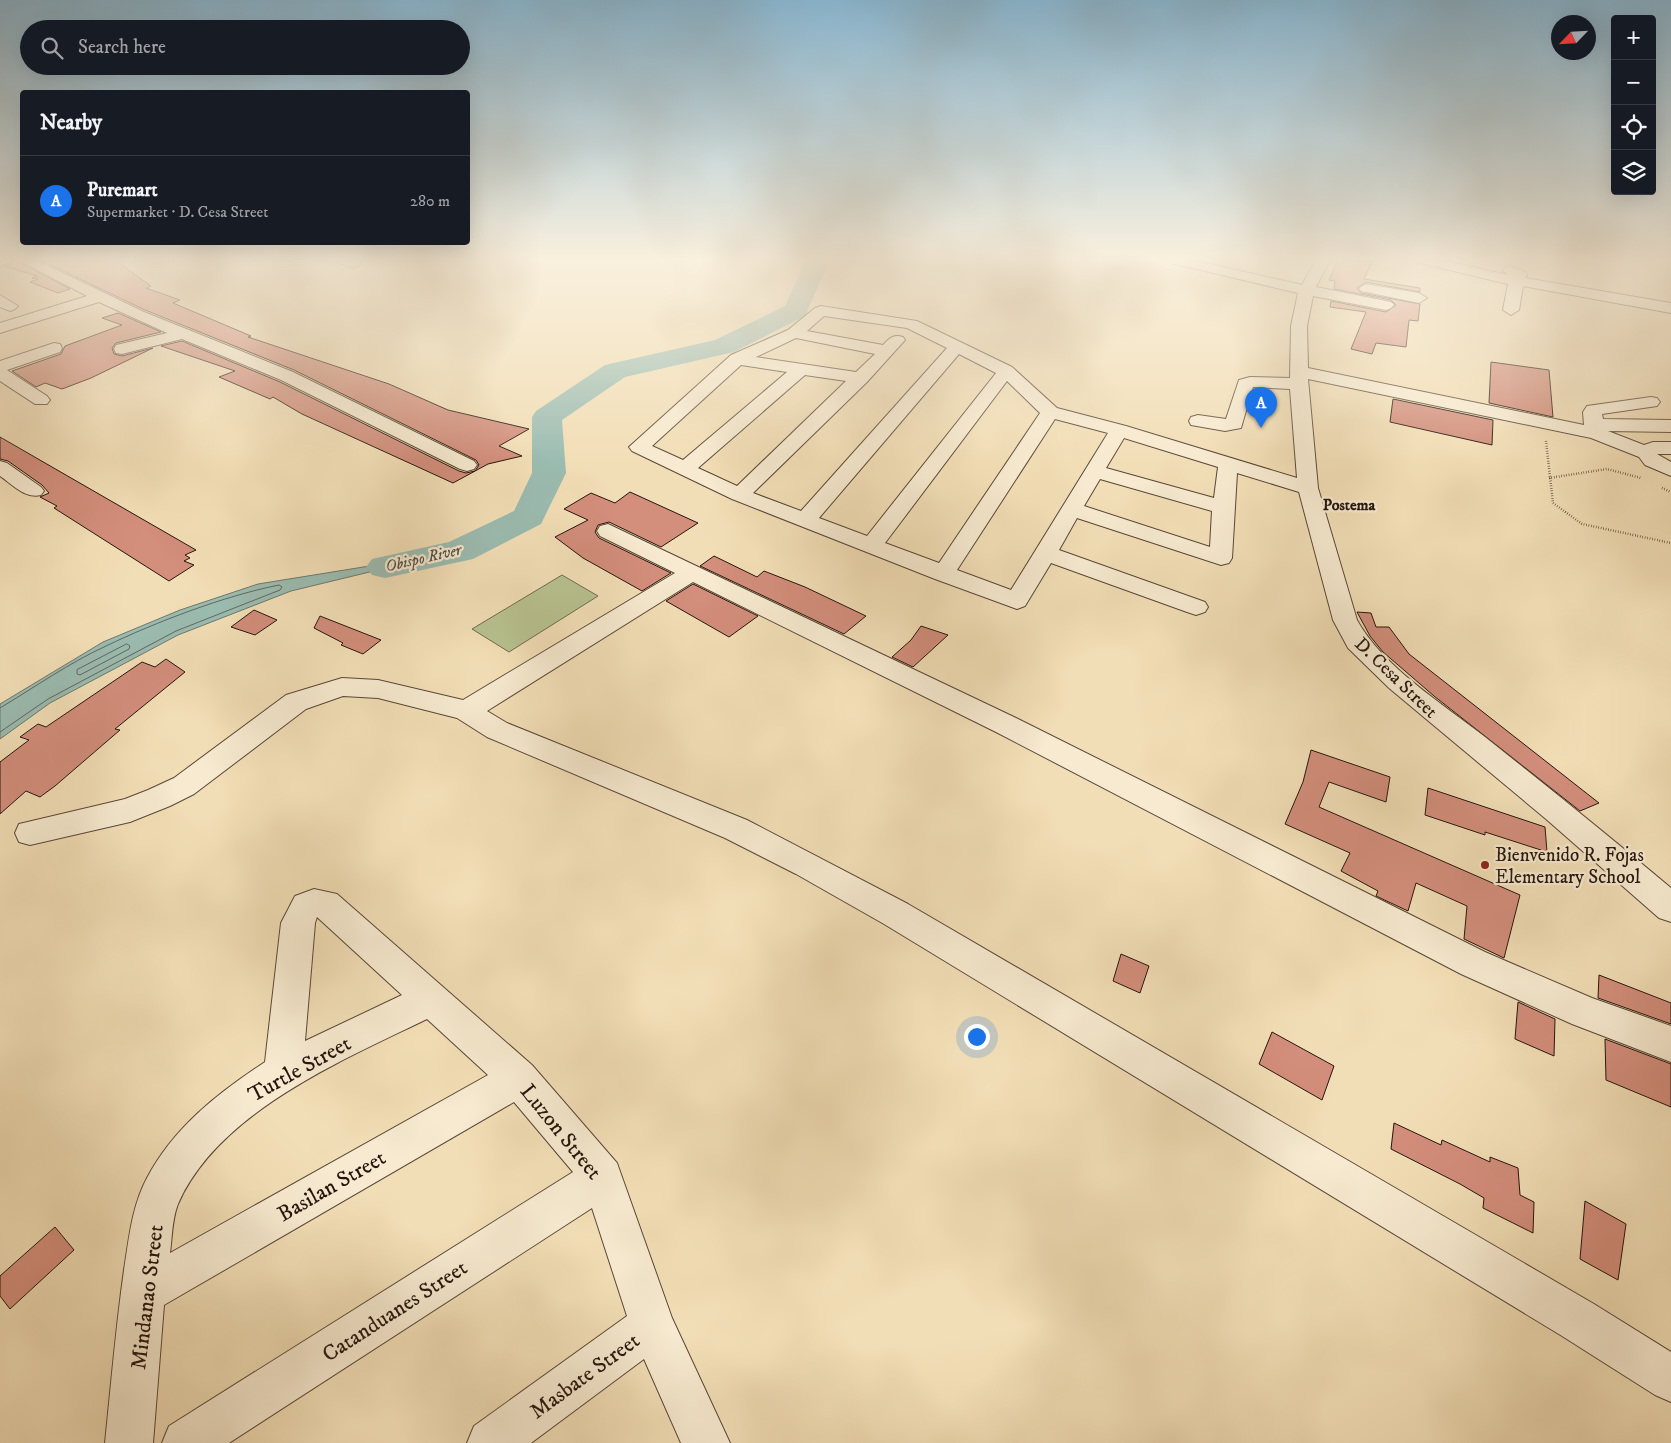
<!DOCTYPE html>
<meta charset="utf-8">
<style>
body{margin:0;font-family:"IM FELL DW Pica",serif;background:#242831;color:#f1f3f6}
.controls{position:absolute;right:15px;top:15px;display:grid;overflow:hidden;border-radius:5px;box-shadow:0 5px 20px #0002}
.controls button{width:45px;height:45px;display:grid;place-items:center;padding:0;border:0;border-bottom:1px solid #363941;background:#171b24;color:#f1f3f6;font:25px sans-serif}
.compass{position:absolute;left:1551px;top:15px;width:45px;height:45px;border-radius:50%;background:#171b24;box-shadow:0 5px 20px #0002;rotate:245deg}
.you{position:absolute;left:976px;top:1036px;width:18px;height:18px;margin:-12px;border:4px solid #fff;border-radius:50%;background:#1a73e8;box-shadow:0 0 0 8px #1a73e833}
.badge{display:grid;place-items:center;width:32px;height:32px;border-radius:50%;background:#1a73e8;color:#fff;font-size:16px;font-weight:700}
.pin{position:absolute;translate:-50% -41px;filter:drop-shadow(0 1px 2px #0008)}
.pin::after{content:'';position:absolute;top:26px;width:18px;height:15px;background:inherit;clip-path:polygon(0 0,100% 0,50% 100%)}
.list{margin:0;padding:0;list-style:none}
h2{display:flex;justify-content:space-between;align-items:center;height:65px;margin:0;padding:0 20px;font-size:21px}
h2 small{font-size:16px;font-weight:400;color:#9ea1a6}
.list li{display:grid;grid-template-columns:32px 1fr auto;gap:15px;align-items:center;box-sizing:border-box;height:90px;padding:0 20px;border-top:1px solid #363941}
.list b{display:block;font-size:19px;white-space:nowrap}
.list p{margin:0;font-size:16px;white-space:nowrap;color:#9ea1a6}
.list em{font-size:16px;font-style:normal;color:#9ea1a6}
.icon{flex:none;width:28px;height:28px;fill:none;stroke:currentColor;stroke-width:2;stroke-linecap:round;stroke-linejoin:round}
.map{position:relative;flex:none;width:1671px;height:1443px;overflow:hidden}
.search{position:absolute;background:#171b24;box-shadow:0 5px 20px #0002;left:20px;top:20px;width:450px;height:55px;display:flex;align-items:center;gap:12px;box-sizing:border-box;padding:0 18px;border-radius:28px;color:#9ea1a6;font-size:19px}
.panel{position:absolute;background:#171b24;box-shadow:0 5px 20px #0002;left:20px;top:90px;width:450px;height:155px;border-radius:5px}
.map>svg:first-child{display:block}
.green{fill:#b8c290;stroke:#6f6c4e}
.water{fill:#9bbcb1;stroke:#6c796f}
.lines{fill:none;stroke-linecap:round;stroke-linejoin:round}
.shore{stroke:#60685f;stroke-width:1}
.river{fill:#9bbcb1;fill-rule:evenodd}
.building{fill:#d38e7c;stroke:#26150d}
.minor-casing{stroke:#594737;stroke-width:2}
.path{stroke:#26150d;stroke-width:2.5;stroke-dasharray:0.5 2;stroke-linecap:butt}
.minor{fill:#f7ead0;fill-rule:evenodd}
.poi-dot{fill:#8f2418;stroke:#f7ead0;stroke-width:2}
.labels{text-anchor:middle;stroke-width:4.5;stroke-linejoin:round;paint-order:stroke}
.far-neighbourhood-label{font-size:16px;font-weight:bold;fill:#26150d;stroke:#f7ead0}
.far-water-label{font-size:16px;font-style:italic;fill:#4f4f46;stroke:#f7ead0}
.street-label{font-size:19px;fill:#26150d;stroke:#f7ead0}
.poi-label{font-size:19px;fill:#26150d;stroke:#f7ead0;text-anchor:start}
.near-street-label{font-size:22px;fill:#26150d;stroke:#f7ead0}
</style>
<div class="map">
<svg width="1671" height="1443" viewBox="0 0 1671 1443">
<rect width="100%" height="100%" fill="#f2deb6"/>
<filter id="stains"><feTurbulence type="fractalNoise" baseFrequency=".004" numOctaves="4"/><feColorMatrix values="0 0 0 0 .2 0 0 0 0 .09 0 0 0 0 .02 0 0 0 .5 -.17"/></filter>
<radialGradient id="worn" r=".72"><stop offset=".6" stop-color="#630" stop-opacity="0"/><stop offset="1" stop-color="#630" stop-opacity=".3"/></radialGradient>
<path class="green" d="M562,575l36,21 -89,56 -37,-23z"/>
<path class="water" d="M444,554l-153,37 -113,44 -128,68 -50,36v-35l103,-62 77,-32 78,-26z"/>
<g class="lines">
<g class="shore">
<path d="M127,644l3,2 -1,3 -49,26 -3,-1v-4z"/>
<path d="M0,708c35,-21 69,-45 106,-62 50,-24 118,-50 173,-61l3,2 -2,3 -104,41 -128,68 -48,33"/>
</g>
<path class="river" d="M803,260h22l2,6 -22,50 -71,36 -109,25 -63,43 4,53 -25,51 -68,35 -88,19 -13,-3 -6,-8 6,-8 77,-17 65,-31 18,-38v-56l4,-6 69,-46 110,-25 70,-34 18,-40z"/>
</g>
<g class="building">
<path d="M13,260h3l54,29 -12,4 -28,-11 8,-3 -6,-1 5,-2 -33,-10 7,-2z"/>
<path d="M40,260h75l36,26 -5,2 34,12 -7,3 78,33 -3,1 141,47 59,26 81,19 -30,17 23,10 -34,8 -35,19 -151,-69 -29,-17 -3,2 -51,-22 16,-6 -74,-25 21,-5 98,41 179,89 7,2 9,-2 4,-6 -3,-5 -182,-90 -149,-60z"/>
<path d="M1338,260h35l-9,19 56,9v4l-54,-10 -9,6 4,5 59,11 -2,17 -9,-1 -3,27 -30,-4 -4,11 -21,-5 15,-37 -36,-5 1,-6 55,11 10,-7 -5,-5 -57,-11 1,-8 -6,-1z"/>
<path d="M118,313l43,19 -45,11 -4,5 2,6 8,2 31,-8 -62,30 -29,11 -17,-6 -9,4 -24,-16 49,-17 4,-8 57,-21 -20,-7z"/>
<path d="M1491,362l58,8 4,47 -64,-14z"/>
<path d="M1393,399l100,21 -1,25 -102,-23z"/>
<path d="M0,437l196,113 -11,5 5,3 -6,3 10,4 -25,16 -115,-73 3,-2 -17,-9 9,-4 -7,-8 -34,-24 -8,-2z"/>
<path d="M630,492l68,31 -37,24 -52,-25 -11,3 -3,7 4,6 72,35 -29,18 -59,-33 -28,-21 33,-17 -24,-11 27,-16 24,10z"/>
<path d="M714,556l43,21 7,-6 41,16 61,29 -22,18 -144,-68z"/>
<path d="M693,584l65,32 -29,21 -63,-36z"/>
<path d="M254,610l23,10 -22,15 -24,-8z"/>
<path d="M1357,612l14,1 5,14h13l20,27 190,149 -19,8 -146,-115 -51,-44 -13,-16z"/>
<path d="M320,616l61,24 -18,14 -22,-9 2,-2 -29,-15z"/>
<path d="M921,626l27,9 -35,32 -21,-10 19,-17z"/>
<path d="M166,659l19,13 -70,57 5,1 -65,56 -15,11 -14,-6 -26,23v-52l29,-22 -9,-3 18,-13 8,3 96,-65 13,5z"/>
<path d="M1311,750l79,27 -4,25 -57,-20 -10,25 201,88 -16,63 -40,-19 3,-33 -51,-23 -8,28 -32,-15 2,-5 -37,-20 9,-18 -65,-29 18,-42z"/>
<path d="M1428,788l117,39 2,25 -62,-20v3l-60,-20z"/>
<path d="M1121,954l28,12 -9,27 -27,-12z"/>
<path d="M1599,975l72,28v21l-73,-26z"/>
<path d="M1518,1002l37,17 -1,37 -39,-17z"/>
<path d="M1272,1032l62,34 -12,34 -63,-36z"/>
<path d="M1605,1039l66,25v43l-65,-27z"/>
<path d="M1394,1123l47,22 1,-5 48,22v-5l28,11 2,27 14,7 -1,31 -50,-25 1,-10 -24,-14 -69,-35z"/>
<path d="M1585,1201l41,23 -8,56 -38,-21z"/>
<path d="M55,1227l19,23 -64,59 -10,-13v-20z"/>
</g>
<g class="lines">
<defs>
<g id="minor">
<path d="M0,260h11l-2,3 -9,2z"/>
<path d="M18,260h18l108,52 149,60 181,89 3,4 -3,4 -7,2 -7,-2 -179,-89 -99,-41 -60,15 -6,-1 -2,-4 2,-4 51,-12 -68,-31 -99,31v-10l87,-27z"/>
<path d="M337,260h19l5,4 -7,4 -15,-5z"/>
<path d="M1169,260h23l110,25 14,-25h14l-14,27 75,15 3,3 -3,3 -5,2 -73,-14 -6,30 1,42 276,57 -1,-13 4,-6 64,-9 6,1 3,4 -3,4 -55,8 1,5 68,1v12l-63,-1 36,14 9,-3h18v12h-14l14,8v14l-26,-11 -6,-8 -48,-19 -283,-59 10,109 39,132c26,47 86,84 128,117 63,50 125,100 186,151v34l-12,-4 -113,-99 -157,-131 -41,-40 -15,-28 -34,-128 -62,-19 -5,85 -3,5 -8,2 -144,-47 -18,32 146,52 3,5 -3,5 -9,3 -9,-3 -136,-49 -26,43 -8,3 -82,-30 -203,-80 -100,-48 -3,-4 102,-92 57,-25 27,-22 6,-2 96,15 95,46 45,41 69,18 171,52 -7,-89 -37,-2 -12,41 -16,3 -34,-6 -2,-4 2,-4 7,-2 28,4 13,-39 11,-3 40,1 1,-52 7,-33 -127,-30zM824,316l83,12 40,20 -146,163 -48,-18 114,-111 38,-42 -2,-3c-10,-3 -13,1 -20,8l-76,-14zM796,338l79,16 -19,18 -100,-15zM959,354l37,19 -129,163 -48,-18zM741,365l46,7 -104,88 -31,-14zM805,375l41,6 -109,105 -39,-18zM1007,381l33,32 -101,150 -54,-20zM1055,419l53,14 -97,157 -54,-20zM1124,438l94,29 -4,31 -108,-30zM1100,479l112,32 -2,36 -126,-41z"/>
<path d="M1418,260h23l67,15 -6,-5 7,-4 16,6 2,3 -2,3 146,25v10l-148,-27 -4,24 -8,5 -8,-5 5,-26 -88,-21z"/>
<path d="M1366,284l53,9 8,5 -8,5 -58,-12 -2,-3z"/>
<path d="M0,295l18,11 -3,3 -5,2 -10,-4z"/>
<path d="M54,343l6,1 2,4 -2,4 -53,18 40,26 3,4 -3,4h-12l-35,-23v-20z"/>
<path d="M0,461l7,2 34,24 3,4 -3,4c-16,4 -28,-10 -41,-19z"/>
<path d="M608,524l408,194 469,234 107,46 79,28v36l-99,-38 -111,-50 -465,-242 -303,-150 -206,129 20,12 240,97 161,84 686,400 77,48v50l-16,-7 -93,-59 -678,-412 -88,-50 -71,-36 -238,-101 -30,-19 -79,-20 -35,-2 -37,13 -112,85 -24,12 -40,16 -100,23 -11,-3 -4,-9 4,-9 106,-25 23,-9 26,-12 112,-83 56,-17 36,2 85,20 212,-127 -75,-37 -3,-5 3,-5z"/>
<path d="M314,889l23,5 195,171 85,98 55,155 58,125h-49l-37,-84 -113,84h-64l7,-17 153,-110 -35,-108 -363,235h-67l7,-17 404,-254 -59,-70 -350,203 -11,138h-48c6,-58 11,-117 19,-173 5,-32 8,-64 23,-92 27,-51 71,-85 118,-116l16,-139 14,-27zM317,917l85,78 -97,46 10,-118zM427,1019l61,56 -318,178c2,-15 2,-34 8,-49 40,-92 165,-144 249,-185z"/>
</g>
</defs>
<use href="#minor" class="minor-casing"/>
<g class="path">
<path d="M1546,441l7,62 29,21 89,19"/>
<path d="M1549,478l58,-9 34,9"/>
<path d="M1662,488l9,4"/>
</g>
<use href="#minor" class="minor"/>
</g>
<linearGradient id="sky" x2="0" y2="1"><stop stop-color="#89b7d2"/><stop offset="0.56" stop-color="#f9f0de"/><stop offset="1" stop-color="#f9f0de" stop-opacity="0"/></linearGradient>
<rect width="1671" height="462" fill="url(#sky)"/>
<circle class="poi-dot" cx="1485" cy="865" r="5"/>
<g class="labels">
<g class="far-neighbourhood-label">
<text x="1349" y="510">Postema</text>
</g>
<g class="far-water-label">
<text transform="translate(423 557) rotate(-13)" y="6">Obispo River</text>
</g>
<g class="street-label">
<text transform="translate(1397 677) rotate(44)" y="7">D. Cesa Street</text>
</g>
<g class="poi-label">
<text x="1495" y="861">Bienvenido R. Fojas<tspan x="1495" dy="22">Elementary School</tspan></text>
</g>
<g class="near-street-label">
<text transform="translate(299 1068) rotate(-29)" y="8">Turtle Street</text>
<text transform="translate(562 1131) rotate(51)" y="8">Luzon Street</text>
<text transform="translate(331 1185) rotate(-30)" y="8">Basilan Street</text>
<text transform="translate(146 1297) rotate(-83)" y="8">Mindanao Street</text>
<text transform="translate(394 1310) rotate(-33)" y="8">Catanduanes Street</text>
<text transform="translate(584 1375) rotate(-36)" y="8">Masbate Street</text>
</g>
</g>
<rect width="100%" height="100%" filter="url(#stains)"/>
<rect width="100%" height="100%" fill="url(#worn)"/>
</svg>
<div class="controls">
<button>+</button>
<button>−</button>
<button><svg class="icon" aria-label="locate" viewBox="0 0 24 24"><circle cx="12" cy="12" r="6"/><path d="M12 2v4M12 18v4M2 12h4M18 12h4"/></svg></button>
<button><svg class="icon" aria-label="layers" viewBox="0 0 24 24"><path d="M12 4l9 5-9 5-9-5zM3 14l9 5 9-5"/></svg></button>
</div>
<svg class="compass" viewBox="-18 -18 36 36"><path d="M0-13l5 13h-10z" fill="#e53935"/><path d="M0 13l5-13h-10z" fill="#9ea1a6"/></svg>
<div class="you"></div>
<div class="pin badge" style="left:1261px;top:428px">A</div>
<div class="search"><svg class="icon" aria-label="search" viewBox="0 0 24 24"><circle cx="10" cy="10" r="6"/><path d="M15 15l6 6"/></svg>Search here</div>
<section class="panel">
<h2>Nearby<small></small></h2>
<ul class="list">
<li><span class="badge">A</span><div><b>Puremart</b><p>Supermarket · D. Cesa Street</p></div><em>280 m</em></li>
</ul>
</section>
</div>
